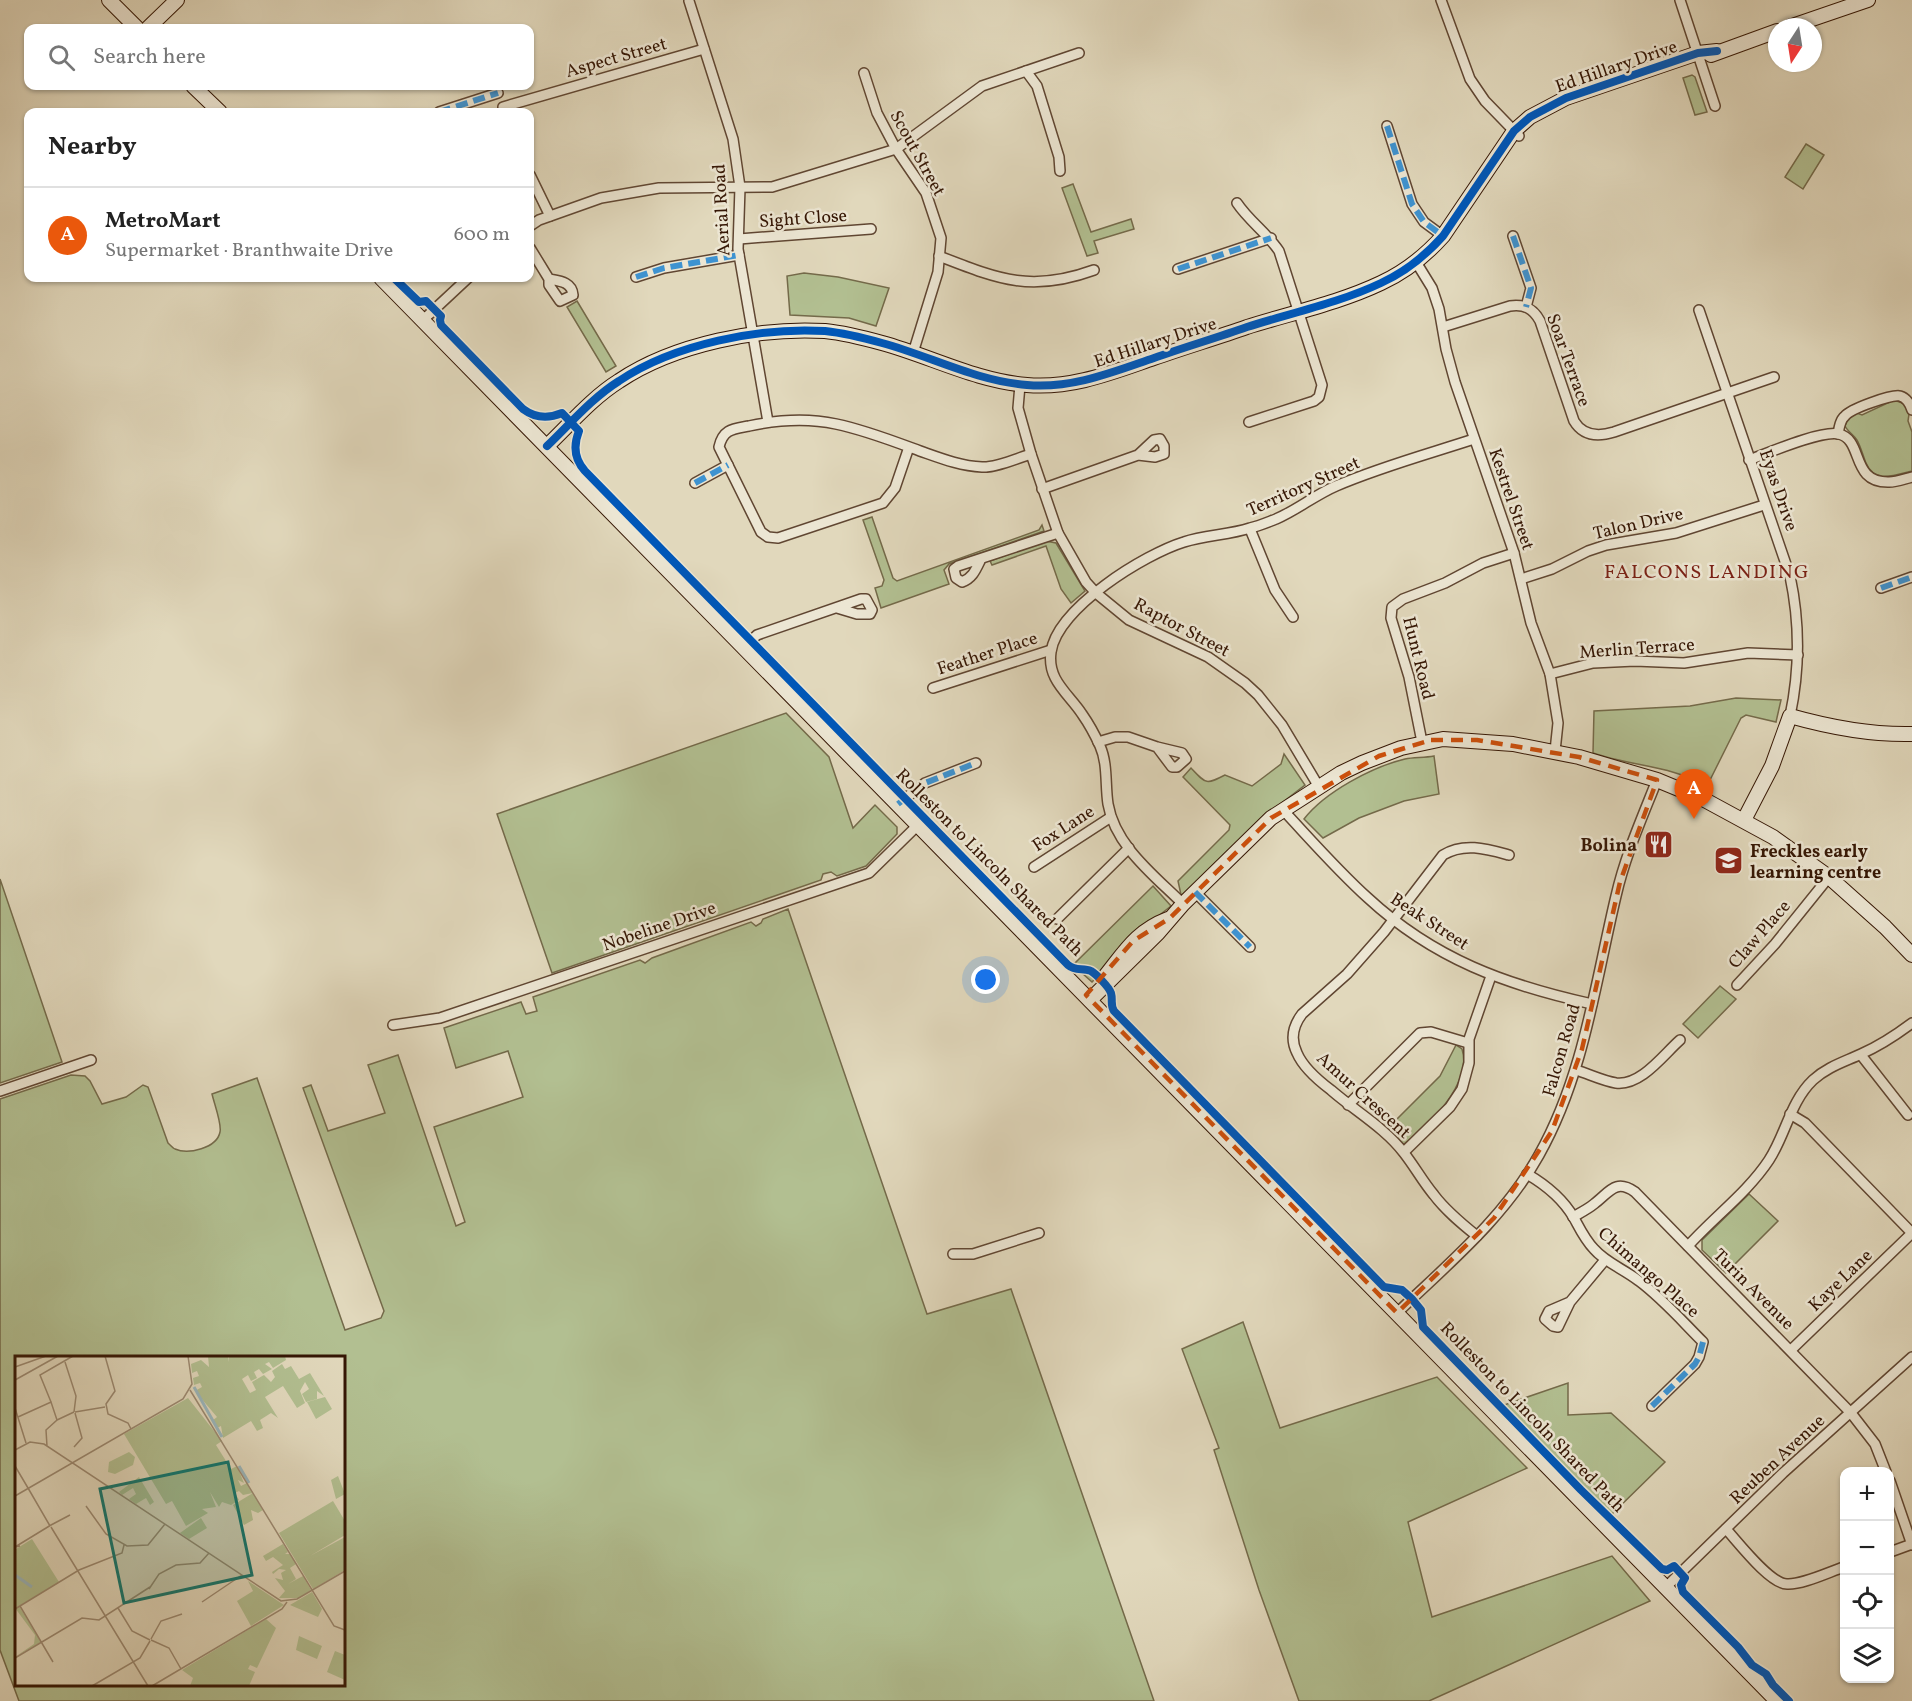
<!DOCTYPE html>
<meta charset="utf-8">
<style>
body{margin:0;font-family:Vollkorn,serif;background:#f6f6f6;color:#222}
.controls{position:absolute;right:18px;bottom:18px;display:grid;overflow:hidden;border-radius:12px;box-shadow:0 2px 4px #0004}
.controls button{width:54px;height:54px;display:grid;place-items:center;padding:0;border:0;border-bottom:2px solid #e0e0e0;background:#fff;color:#222;font:30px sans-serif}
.compass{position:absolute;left:1768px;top:18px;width:54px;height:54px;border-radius:50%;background:#fff;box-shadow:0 2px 4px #0004;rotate:192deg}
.you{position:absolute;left:986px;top:980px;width:21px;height:21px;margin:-15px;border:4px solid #fff;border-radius:50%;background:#1a73e8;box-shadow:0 0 0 9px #1a73e833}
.badge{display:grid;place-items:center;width:39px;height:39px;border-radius:50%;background:#ea580c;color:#fff;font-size:20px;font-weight:700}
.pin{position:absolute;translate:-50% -50px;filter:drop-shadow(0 2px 3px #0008)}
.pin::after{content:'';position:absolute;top:32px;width:21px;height:18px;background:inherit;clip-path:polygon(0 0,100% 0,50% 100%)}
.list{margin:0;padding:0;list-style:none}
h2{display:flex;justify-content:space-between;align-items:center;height:78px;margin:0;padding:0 24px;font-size:26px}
h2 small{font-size:20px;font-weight:400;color:#767676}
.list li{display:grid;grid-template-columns:39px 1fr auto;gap:18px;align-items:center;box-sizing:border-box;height:96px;padding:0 24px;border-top:2px solid #e0e0e0}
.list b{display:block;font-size:22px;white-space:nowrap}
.list p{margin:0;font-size:20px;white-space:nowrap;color:#767676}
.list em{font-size:20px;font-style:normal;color:#767676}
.icon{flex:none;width:33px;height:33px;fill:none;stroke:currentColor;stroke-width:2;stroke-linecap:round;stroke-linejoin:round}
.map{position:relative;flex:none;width:1912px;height:1701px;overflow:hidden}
.search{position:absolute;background:#fff;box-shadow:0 2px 4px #0004;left:24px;top:24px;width:510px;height:66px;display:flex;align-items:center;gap:15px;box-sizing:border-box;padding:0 21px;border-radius:12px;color:#767676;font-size:22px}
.panel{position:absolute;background:#fff;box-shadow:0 2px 4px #0004;left:24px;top:108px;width:510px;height:174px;border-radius:12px}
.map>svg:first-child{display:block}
.green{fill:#b2bf91;stroke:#746a4a;stroke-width:1.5;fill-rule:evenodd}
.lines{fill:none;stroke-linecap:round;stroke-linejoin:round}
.street-casing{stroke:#604632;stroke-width:12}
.secondary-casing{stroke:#351604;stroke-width:16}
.street{stroke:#ece6d3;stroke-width:9}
.secondary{stroke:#ece6d3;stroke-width:14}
.quiet{stroke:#3e93d1;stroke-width:6;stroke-dasharray:12 6;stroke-linecap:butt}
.cycleway-casing{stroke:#ece6d3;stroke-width:11}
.cycleway{stroke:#0057b8;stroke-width:8}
.marked{fill:none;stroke:#cd4f0b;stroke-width:4.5;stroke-dasharray:12 8;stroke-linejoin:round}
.labels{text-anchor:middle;stroke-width:5;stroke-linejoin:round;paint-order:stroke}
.street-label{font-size:18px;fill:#351604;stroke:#ece6d3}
.poi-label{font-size:18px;font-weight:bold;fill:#351604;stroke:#ece6d3;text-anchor:end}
.neighbourhood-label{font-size:20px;letter-spacing:1.5px;fill:#7a1f14;stroke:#ece6d3}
.inset-river{fill:none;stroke:#9ab6bc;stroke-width:3}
.inset-road{fill:none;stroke:#9c8a72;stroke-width:1.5}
.view{fill:#0f766e;fill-opacity:0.15;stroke:#0f766e;stroke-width:3}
.inset-edge{fill:none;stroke:#351604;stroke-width:3}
</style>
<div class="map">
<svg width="1912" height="1701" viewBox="0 0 1912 1701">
<rect width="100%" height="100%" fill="#e1d8bc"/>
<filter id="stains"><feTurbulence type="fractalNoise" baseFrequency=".00333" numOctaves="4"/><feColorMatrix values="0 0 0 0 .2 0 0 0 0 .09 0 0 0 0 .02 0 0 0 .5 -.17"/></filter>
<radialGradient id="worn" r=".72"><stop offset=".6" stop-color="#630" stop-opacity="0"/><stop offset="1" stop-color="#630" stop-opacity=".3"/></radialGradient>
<g class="green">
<path d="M1692,75l3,2 12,35 -12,3 -12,-37z"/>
<path d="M1806,144l18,11 -21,34 -18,-12z"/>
<path d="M1073,184l18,48 40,-13 3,10 -40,12 4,12 -11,3 -25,-68z"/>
<path d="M804,273l34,4 51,11 -13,38 -27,-8 -59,-3 -3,-39z"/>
<path d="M577,301l39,65 -10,6 -39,-65z"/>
<path d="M1894,400l11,4 4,10 -1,7 4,11v39c-17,4 -37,13 -46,-8 -3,-7 -5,-16 -9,-23 -3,-5 -9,-8 -12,-14l3,-9 9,-4 5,2z"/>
<path d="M872,517l21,61 4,3 142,-51 3,-5 2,6 -95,33 -5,6 5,14 -68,24 -6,-20 7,-2 2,-6 -21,-60z"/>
<path d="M1046,541l10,2 29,48 -14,12 -10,-14 -15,-43 -54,19 -2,-4z"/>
<path d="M1736,698l45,2 -5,22 -30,-7 -5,3 -34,68c-34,-20 -77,-20 -114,-33l1,-42 96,-5z"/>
<path d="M786,713l43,44 24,71 22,-23 22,22v7l-31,32 -29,10 -6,-4 -8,2 -2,6 -269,93 -55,-159z"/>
<path d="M1284,754l21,31 -43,33 -79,86 -5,-23 51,-51 1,-5 -47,-48 8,-9c15,16 15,17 34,7l27,11 29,-22z"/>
<path d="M1434,756l5,38 -35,7 -45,17 -36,20 -19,-19c21,-27 68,-52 101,-60 9,-2 19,-1 29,-3z"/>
<path d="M0,879l62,183 -62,21z"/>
<path d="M1153,886l18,20 -19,15 -60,61 -19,-17z"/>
<path d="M788,909l139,405 84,-25 143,412h-1135l-19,-51v-551l71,-24 14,1 5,5 12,23 24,-7 17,-12 5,2 20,56c1,1 6,6 7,6 13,6 42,-1 45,-17 2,-8 -6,-29 -8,-38l45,-16 88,252 36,-12 3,-7 -81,-223 8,-3 17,46 57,-18 -17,-48 30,-10 58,171 9,-4 -31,-95 89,-30 -15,-46 -52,17 -12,-40 77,-26 5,12 11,-3 -4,-14 107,-37 5,3 7,-5 99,-36 5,4 5,-3 2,-4zM16,1358h328v326h-328z"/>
<path d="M1720,986l16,13 -38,39 -15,-14z"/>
<path d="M1456,1045l6,4c11,34 -36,82 -63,98l-15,-15 56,-56z"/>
<path d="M1749,1194l29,27 -52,52 -24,-23v-10z"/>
<path d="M1243,1322l37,106 157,-51 90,91 -119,54 24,95 180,-61 38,45 -221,100h-130l-40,-111 -45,-140 5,-2 -37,-99z"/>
<path d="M1568,1383v32l43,-2 54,49 -54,53 -107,-110z"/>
</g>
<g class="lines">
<defs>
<g id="street">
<path d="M1441,0l29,79 15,22 34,35"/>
<path d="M1680,0l35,106"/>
<path d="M689,1l44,138 7,48 -2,62 30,173"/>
<path d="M1026,71l11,15 22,71 1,14"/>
<path d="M864,73l13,40 19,36 30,44 15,45 -3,34 -25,81"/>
<path d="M503,107l201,-58"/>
<path d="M439,112l59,-19"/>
<path d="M1387,126l25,78 12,18 19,14"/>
<path d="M530,175l20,41"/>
<path d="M1237,203c12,18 30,30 42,48l43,134 -3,12 -5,4 -65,21"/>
<path d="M530,226l9,-6 62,-22 58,-10 113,-1 124,-38 86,-63 97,-33"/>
<path d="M1513,236l18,52 -5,19"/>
<path d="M739,239l132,-10"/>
<path d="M530,248l19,31v6l11,16 13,-6c-1,-13 -13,-14 -24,-16"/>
<path d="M939,256c59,23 92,37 155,14"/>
<path d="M1416,262l16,26 7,21 7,40 9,33 59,171 17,70 19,51 8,49 -3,28"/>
<path d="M1178,269l93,-31"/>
<path d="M636,277l28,-9 75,-13"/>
<path d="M1699,310l91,266c10,47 10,93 0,140"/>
<path d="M423,320l45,-42"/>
<path d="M1443,327l67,-21c14,-2 23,2 30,15l34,100c9,15 24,16 40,11l160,-55"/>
<path d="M1020,385l-2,23 13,46 27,79 28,49 10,11 33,27 79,37 37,26 13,12 24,30 37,62"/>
<path d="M1838,434c1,-6 2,-14 7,-18 5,-7 47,-22 55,-20 7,2 10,8 12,14"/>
<path d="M909,447l-14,41 -12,15 -105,35 -10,-1 -7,-5 -42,-85c4,-18 14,-18 30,-21 28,-6 59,-8 87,-2 29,6 57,17 84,27 20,7 40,15 62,16 13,1 36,-9 49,-13"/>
<path d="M1749,460c19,-7 72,-30 90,-26 25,6 11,49 50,48 8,0 15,-3 23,-5"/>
<path d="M695,483l33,-18"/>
<path d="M1042,489l96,-34 16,-15 6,-1 4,7v8l-9,3 -17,-2"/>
<path d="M1250,529l25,61 18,27"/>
<path d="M981,559c-5,10 -8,19 -19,23l-6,-4 -2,-9 4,-3 100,-33"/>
<path d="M1521,579l31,-10 36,-18 18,-6 70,-12 88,-28"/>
<path d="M1881,588l31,-11"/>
<path d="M744,647l13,-12 104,-36h5l6,11 -2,4h-13l-20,-6"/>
<path d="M1550,674l43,-11 42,-2 49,2 64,-10 50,2"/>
<path d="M933,688l118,-38"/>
<path d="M1098,742l17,-5h13l29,10 25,6 4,6 -9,8h-5l-15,-20"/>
<path d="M1422,742l-13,-65 -18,-59 1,-11 11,-8 42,-16 38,-20 31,-10"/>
<path d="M898,804l27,-21 51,-20"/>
<path d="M1283,810c28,30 55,61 85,88 66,61 138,87 224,106"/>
<path d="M1034,867l77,-50"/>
<path d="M1195,892l55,55"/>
<path d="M1183,904c-28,-28 -68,-58 -75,-100 -3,-19 0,-40 -8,-58 -5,-11 -11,-22 -18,-32 -14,-21 -35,-34 -31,-62 6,-44 94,-98 133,-110 21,-7 45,-7 66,-14 9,-2 18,-6 26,-9 21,-9 39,-24 60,-33 44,-19 92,-32 138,-47"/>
<path d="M1057,919l72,-71"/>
<path d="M1737,985l38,-41 54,-67"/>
<path d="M393,1025l47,-7 429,-145 49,-48"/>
<path d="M1861,1055l47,60"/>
<path d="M1576,1070c13,4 27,11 40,13 25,3 47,-28 64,-43"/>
<path d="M0,1091l91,-31"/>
<path d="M1348,1105l72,-72 11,-1 37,11"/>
<path d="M1790,1114l15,9 107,110 -121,117"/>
<path d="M1404,1152l46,-45 12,-18 7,-26v-24l22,-63"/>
<path d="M1527,1174c19,11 36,25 47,44 6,11 11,22 20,31 12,14 30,20 45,32 23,17 43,40 64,61l-4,15 -4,7 -43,42"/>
<path d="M1573,1217c7,-4 15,-8 21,-13 15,-11 21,-26 41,-12l216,221 24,31 11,28"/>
<path d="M1477,1236c-15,-12 -31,-25 -43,-41 -11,-13 -19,-28 -30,-42 -19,-25 -49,-42 -73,-63 -12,-9 -28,-23 -34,-37 -7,-14 -4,-27 5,-39l45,-40 37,-42 59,-77c21,-13 44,-6 66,0"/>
<path d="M1688,1246c26,-29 60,-54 81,-86 17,-26 21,-58 44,-80 14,-13 31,-18 48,-26 18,-8 35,-19 51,-31"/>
<path d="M953,1254h20l66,-21"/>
<path d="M1570,1302l-21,9 -4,8 8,7 5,1 12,-25 35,-42"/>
<path d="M1397,1313c51,-49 107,-95 142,-158 45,-80 56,-171 77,-259 9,-40 26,-78 41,-116"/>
<path d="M1890,1481l22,64"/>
<path d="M1726,1529c12,13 44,55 61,55 15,1 42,-12 57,-17"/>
<path d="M1890,1552l22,-8"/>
<path d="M1666,1587l117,-114 129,-116"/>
</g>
<g id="secondary">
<path d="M109,0l28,28"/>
<path d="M1789,27l79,-27"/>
<path d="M148,28l29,-28"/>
<path d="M1711,55l66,-24"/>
<path d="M193,86l27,26"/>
<path d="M381,278l1396,1423"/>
<path d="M547,446c23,-22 45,-48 72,-65 55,-37 141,-54 206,-50 19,2 39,7 57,12 48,13 94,38 145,42 45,4 86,-13 127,-27 31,-11 62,-20 93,-31 44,-14 92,-24 134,-44 24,-11 45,-28 62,-47l71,-105 16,-14 36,-19 132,-45 19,-2"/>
<path d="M1744,820l28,-54 18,-50c39,11 81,19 122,18"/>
<path d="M1106,975c20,-25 31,-44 62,-56"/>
<path d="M1090,1000l68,-67 25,-29 88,-86 70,-45 21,-10 39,-15 42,-9 70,5 66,13 78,23 46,19 70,38 56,40 56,50 27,28"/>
</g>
</defs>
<use href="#street" class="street-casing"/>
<use href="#secondary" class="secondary-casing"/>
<use href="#street" class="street"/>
<use href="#secondary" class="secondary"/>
<g class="quiet">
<path d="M439,112l59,-19"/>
<path d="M1387,126l25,78 12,18 19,14"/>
<path d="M1513,236l18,52 -5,19"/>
<path d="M1178,269l93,-31"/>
<path d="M636,277l28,-9 75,-13"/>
<path d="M695,483l33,-18"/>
<path d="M1881,588l31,-11"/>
<path d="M898,804l27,-21 51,-20"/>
<path d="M1195,892l55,55"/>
<path d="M1652,1406l43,-42 4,-7 4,-15"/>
</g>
<defs>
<g id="cycleway">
<path d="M394,278l25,24 7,-1 15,15 -1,4 1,5 82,84c12,9 25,10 39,4l17,18c-6,15 -5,28 6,40l483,494c8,7 15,2 23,6 5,3 18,16 20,22 2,7 -1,12 3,18l270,276 18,3 10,9 9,11 2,17 158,163 81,79 5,1 7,-4 11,12 -4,7 2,7 55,55 14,18 14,9 7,11 16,16"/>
<path d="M547,446c23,-22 45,-48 72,-65 55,-37 141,-54 206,-50 19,2 39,7 57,12 48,13 94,38 145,42 45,4 86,-13 127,-27 31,-11 62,-20 93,-31 44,-14 92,-24 134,-44 24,-11 45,-28 62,-47l71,-105 16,-14 36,-19 132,-45 19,-2"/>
</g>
</defs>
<use href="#cycleway" class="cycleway-casing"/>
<use href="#cycleway" class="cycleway"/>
</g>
<path class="marked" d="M1431,740h46l102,17 78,23 -37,102 -38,167 -30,82 -58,87 -97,95 -311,-318 47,-54 37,-23 101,-100 108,-62z"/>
<defs>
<symbol id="restaurant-square" viewBox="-11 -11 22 22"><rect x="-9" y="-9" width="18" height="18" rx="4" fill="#8f2418" stroke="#ece6d3"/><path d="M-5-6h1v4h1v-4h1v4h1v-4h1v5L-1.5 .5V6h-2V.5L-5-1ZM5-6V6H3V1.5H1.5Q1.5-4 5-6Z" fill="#fff"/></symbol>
<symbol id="school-square" viewBox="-11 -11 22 22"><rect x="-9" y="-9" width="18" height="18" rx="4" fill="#8f2418" stroke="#ece6d3"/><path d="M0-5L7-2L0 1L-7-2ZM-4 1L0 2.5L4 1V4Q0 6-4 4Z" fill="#fff"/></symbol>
</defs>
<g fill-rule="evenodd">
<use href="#restaurant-square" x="1642" y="828" width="33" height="33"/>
<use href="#school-square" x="1712" y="844" width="33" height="33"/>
</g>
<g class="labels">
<g class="street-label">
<text transform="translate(616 57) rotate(-16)" y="6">Aspect Street</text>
<text transform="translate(1616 66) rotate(-19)" y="6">Ed Hillary Drive</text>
<text transform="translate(918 153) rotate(61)" y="6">Scout Street</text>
<text transform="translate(721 210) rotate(-93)" y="6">Aerial Road</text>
<text transform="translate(803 218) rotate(-4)" y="6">Sight Close</text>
<text transform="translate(1155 342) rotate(-18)" y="6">Ed Hillary Drive</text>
<text transform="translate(1569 360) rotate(70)" y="6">Soar Terrace</text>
<text transform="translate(1303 486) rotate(-24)" y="6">Territory Street</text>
<text transform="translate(1779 490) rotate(71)" y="6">Eyas Drive</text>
<text transform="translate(1512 499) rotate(71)" y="6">Kestrel Street</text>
<text transform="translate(1638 523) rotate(-13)" y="6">Talon Drive</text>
<text transform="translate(1182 627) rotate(28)" y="6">Raptor Street</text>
<text transform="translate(1637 648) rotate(-4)" y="6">Merlin Terrace</text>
<text transform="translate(987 653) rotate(-18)" y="6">Feather Place</text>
<text transform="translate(1419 658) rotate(76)" y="6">Hunt Road</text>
<text transform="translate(1063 828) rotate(-33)" y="6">Fox Lane</text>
<text transform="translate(990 862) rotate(45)" y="6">Rolleston to Lincoln Shared Path</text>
<text transform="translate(1430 921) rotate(33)" y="6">Beak Street</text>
<text transform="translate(659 926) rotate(-19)" y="6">Nobeline Drive</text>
<text transform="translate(1759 934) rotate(-49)" y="6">Claw Place</text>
<text transform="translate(1561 1050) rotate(-74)" y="6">Falcon Road</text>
<text transform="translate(1364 1095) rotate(42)" y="6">Amur Crescent</text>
<text transform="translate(1649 1272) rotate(41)" y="6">Chimango Place</text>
<text transform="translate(1840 1280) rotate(-44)" y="6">Kaye Lane</text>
<text transform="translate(1754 1289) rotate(45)" y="6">Turin Avenue</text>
<text transform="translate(1533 1417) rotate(46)" y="6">Rolleston to Lincoln Shared Path</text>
<text transform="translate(1777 1459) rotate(-43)" y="6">Reuben Avenue</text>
</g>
<g class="poi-label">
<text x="1637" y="851">Bolina</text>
<text x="1750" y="857" text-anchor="start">Freckles early<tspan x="1750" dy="21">learning centre</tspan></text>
</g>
<g class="neighbourhood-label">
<text x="1707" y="578">FALCONS LANDING</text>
</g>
</g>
<g transform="translate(15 1356)">
<rect width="330" height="330" fill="#e1d8bc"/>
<path d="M193,0h20v6l1,-6h56l1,4 -13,8 -4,-6 -4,2 7,5 -9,5 -4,-5 -5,3 3,6 -6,3 -3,-6 -6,4 8,14 6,-3 -4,-8 12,-7 7,7 4,-5 -3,-6 10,-7 3,5 6,-3 8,13 11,-6 14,23 -7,-5v8l-11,3 -4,-8 7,-5 -4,-7 -5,9 5,12 -8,5 -14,-22 -18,11 13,21 -7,-5 -11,7 3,8 -6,3 -6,-10 -28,17 -2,-12 -4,2 -5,-7 5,-4 -22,-26 7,-4 -2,-4 -6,2 -1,-7 6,-2 -2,-5 -5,2 -1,-9 10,-4 8,7zM310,41l7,12 -16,10 -9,-17zM173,42l34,43 -6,4 15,24 6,-3 7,17 -6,-3 3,6 6,-3 6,10 -10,2 -4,-4 -4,2 4,7 -8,5 -9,-3 -3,5 -9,-15 6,15 -14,2 6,4 -22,13 -14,-25 -6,3 -42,-70zM114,96l6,5 -2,8 -18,9 -7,-2 1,-10zM323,120l7,18 -9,5 -5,-19zM124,121l15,25 -4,3 -4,-7 -10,6 -7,-5 7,-5 -3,-6 -11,7 -3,-3zM238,137l10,17 -5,3 -7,-3 2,10 -9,5 -11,-20zM318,145l12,20v14l-35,21 35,-19v33l-32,19 -34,-56zM186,162l6,10 -18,11 -9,-6zM17,183l27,43 -40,24 22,36 -26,15 19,-13 1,-9 -20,-27 1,-59zM268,188l5,8 -3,2h5l6,10 -6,4 6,11 -8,5 15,-8 8,14 -12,8h-20l6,-7 -10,-13 8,2 -2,-7 5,-3 -7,-1 -6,5 -1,-2 11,-7 -10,-8 -7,4 -3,-5zM233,225l36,24 -33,21 -14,-25 16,-10zM297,236l10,17 -4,8 -28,-12zM251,263l10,9 -19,40 -7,-3 -2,4 7,3 -6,14h-59l3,-8 -11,-8zM284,280l23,10 -5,13 -21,-9zM320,295l10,4v25l-18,-8z" fill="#b2bf91"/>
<path class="inset-river" d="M179,31l28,50M224,110l10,17M0,219l17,12"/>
<path class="inset-road" d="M90,0l10,35 -9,13 2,10 20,9 3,6M50,6l11,34 -2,16M0,11l31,-11M0,24l43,-24M175,34l144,236 11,4M36,46l-11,-27 33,-19M0,52l11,35M60,56l30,-5M3,61l33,-15 6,18 -11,10 1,16M42,64l17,-8M59,91l8,-9 -7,-25M0,94l15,-8 14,2 237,157 16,-2 48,-28M0,110l13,22M13,132l22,38M0,140l168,-97 9,-15 -4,-28M71,150l20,28 21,12 21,-1 17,-21M36,169l19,-10M36,171l97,159M5,190l-5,1 36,-22M134,233l10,-15 17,-9 24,-2 9,-10M187,246l40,-27M5,250l33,56M103,252l14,23 18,9M0,253l64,-39 43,-17 2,-8M136,283l10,-18 21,-7M136,284l18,8 12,21M0,302l67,-40 17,2 51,-33M77,330l48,-28 10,-17M137,330l130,-77 5,-7"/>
<path class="view" d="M213,106l24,113 -128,28 -24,-114z"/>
<rect width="330" height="330" class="inset-edge"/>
</g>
<rect width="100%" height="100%" filter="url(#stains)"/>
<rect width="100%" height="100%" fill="url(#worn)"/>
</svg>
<div class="controls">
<button>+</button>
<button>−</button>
<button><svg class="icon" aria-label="locate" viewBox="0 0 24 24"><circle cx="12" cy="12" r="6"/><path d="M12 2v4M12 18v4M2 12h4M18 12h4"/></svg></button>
<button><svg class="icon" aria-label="layers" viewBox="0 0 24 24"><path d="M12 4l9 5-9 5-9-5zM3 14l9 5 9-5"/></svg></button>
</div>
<svg class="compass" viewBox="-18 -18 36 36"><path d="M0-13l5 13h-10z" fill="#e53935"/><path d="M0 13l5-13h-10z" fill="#767676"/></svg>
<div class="you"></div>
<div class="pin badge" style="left:1694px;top:819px">A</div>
<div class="search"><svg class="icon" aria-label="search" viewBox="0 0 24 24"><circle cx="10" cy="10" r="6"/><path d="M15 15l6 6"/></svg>Search here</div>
<section class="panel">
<h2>Nearby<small></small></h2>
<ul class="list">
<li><span class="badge">A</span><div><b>MetroMart</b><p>Supermarket · Branthwaite Drive</p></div><em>600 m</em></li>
</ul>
</section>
</div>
